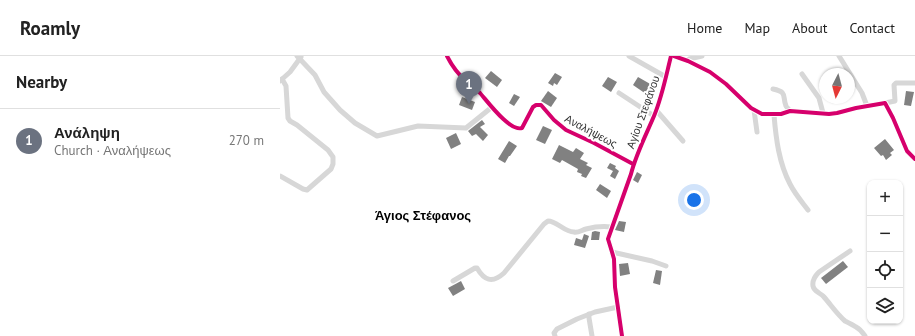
<!DOCTYPE html>
<meta charset="utf-8">
<style>
body{margin:0;font-family:"PT Sans",sans-serif;background:#f6f6f6;color:#222}
.controls{position:absolute;right:12px;bottom:12px;display:grid;overflow:hidden;border-radius:8px;box-shadow:0 1px 3px #0004}
.controls button{width:36px;height:36px;display:grid;place-items:center;padding:0;border:0;border-bottom:1px solid #e0e0e0;background:#fff;color:#222;font:20px sans-serif}
.compass{position:absolute;left:539px;top:12px;width:36px;height:36px;border-radius:50%;background:#fff;box-shadow:0 1px 3px #0004;rotate:186deg}
.you{position:absolute;left:414px;top:144px;width:14px;height:14px;margin:-10px;border:3px solid #fff;border-radius:50%;background:#1a73e8;box-shadow:0 0 0 6px #1a73e833}
.badge{display:grid;place-items:center;width:26px;height:26px;border-radius:50%;background:#111827;color:#fff;font-size:13px;font-weight:700}
.pin{position:absolute;translate:-50% -33px;filter:drop-shadow(0 1px 2px #0008)}
.pin::after{content:'';position:absolute;top:21px;width:14px;height:12px;background:inherit;clip-path:polygon(0 0,100% 0,50% 100%)}
.list{margin:0;padding:0;list-style:none}
h2{display:flex;justify-content:space-between;align-items:center;height:52px;margin:0;padding:0 16px;font-size:17px}
h2 small{font-size:13px;font-weight:400;color:#767676}
.list li{display:grid;grid-template-columns:26px 1fr auto;gap:12px;align-items:center;box-sizing:border-box;height:64px;padding:0 16px;border-top:1px solid #e0e0e0}
.list b{display:block;font-size:15px;white-space:nowrap}
.list p{margin:0;font-size:13px;white-space:nowrap;color:#767676}
.list em{font-size:13px;font-style:normal;color:#767676}
.icon{flex:none;width:22px;height:22px;fill:none;stroke:currentColor;stroke-width:2;stroke-linecap:round;stroke-linejoin:round}
.map{position:relative;flex:none;width:635px;height:280px;overflow:hidden}
header{display:flex;align-items:center;gap:24px;box-sizing:border-box;height:56px;padding:0 20px;background:#fff;border-bottom:1px solid #e0e0e0}
header strong{font-size:19px}
nav{display:flex;gap:22px;margin-inline-start:auto;font-size:14px}
main{display:flex}
aside{flex:1;background:#fff}
.map>svg:first-child{display:block}
.building{fill:#818181}
.lines{fill:none;stroke-linecap:round;stroke-linejoin:round}
.street{stroke:#d7d7d7;stroke-width:5}
.cycleway-casing{stroke:#fff;stroke-width:6}
.cycleway{stroke:#d6006c;stroke-width:4}
.labels{text-anchor:middle;stroke-width:4;stroke-linejoin:round;paint-order:stroke}
.street-label{font-size:11px;fill:#333;stroke:#fff}
.quarter-label{font-size:13px;font-weight:bold;fill:#000;stroke:#fff}
</style>
<header>
<strong>Roamly</strong>
<nav><a>Home</a><a>Map</a><a>About</a><a>Contact</a></nav>
</header>
<main>
<aside>
<h2>Nearby<small></small></h2>
<ul class="list">
<li><span class="badge" style="background:#6b7280">1</span><div><b>Ανάληψη</b><p>Church · Αναλήψεως</p></div><em>270 m</em></li>
</ul>
</aside>
<div class="map">
<svg width="635" height="280" viewBox="0 0 635 280">
<rect width="100%" height="100%" fill="#fff"/>
<g class="building">
<path d="M211,15l11,9 -5,7 -12,-9z"/>
<path d="M275,17l7,4 -5,8 -3,-2 -1,3 -5,-3z"/>
<path d="M328,21l9,5 -6,10 -9,-6z"/>
<path d="M358,21l14,8 -6,9 -13,-9z"/>
<path d="M268,35l9,7 -6,9 -10,-6z"/>
<path d="M626,35l8,1 -3,14 -7,-1z"/>
<path d="M234,38l6,3 -6,9 -5,-3z"/>
<path d="M182,41l13,5 -3,8 -13,-5z"/>
<path d="M202,64l3,4 -5,3 8,8 -5,6 -7,-7 -4,2 -4,-5z"/>
<path d="M263,70l9,4 -7,14 -9,-4z"/>
<path d="M176,77l5,11 -10,5 -5,-11z"/>
<path d="M605,83l9,11 -4,3 2,2 -6,5 -3,-5 -2,1 -7,-8z"/>
<path d="M229,85l8,5 -7,10h-1l-4,7 -7,-4z"/>
<path d="M279,89l14,7 3,-4 8,5 -4,6 8,4 -2,2 6,3 -6,10 -5,-2 1,-2 -5,-2 1,-3 -16,-9 -2,3 -8,-4z"/>
<path d="M330,107l6,3 -1,2 4,3 -4,8 -5,-3 3,-5 -6,-3z"/>
<path d="M357,116l5,3 -4,8 -5,-3z"/>
<path d="M320,128l11,7 -4,7 -11,-8z"/>
<path d="M339,165l7,1 -2,10 -9,-2z"/>
<path d="M315,175l5,1 -1,8h-8l1,-8z"/>
<path d="M304,178l5,2 -4,12 -11,-3 2,-7 6,2z"/>
<path d="M563,205l5,6 -22,17 -5,-6z"/>
<path d="M348,207l2,11 -10,2 -1,-12z"/>
<path d="M376,214l6,1 -2,14 -7,-2z"/>
<path d="M181,225l4,8 -12,7 -5,-8z"/>
</g>
<g class="lines">
<g class="street">
<path d="M17,0l18,19 9,17 16,18 15,13 22,13 41,-10 48,2 26,-21"/>
<path d="M167,0c5,10 11,18 19,25 4,4 10,8 14,12 8,9 30,39 42,35l11,-21 3,-2h5l13,15 12,10 28,13 39,21"/>
<path d="M349,0l37,21"/>
<path d="M394,0l14,5 22,11 16,12 25,24 11,6h19l9,-3 39,3 8,-1 19,-5 29,-5 8,15 14,33 8,8"/>
<path d="M559,0l23,37 5,13"/>
<path d="M408,5l1,-2 13,-3"/>
<path d="M522,18l17,24 4,15"/>
<path d="M0,25l10,-9 11,-15"/>
<path d="M493,33c15,3 9,7 13,17 1,2 3,3 4,5"/>
<path d="M339,37l35,23"/>
<path d="M605,47l10,-2 -1,-16 2,-2h19"/>
<path d="M376,54l27,31"/>
<path d="M474,54l3,22"/>
<path d="M494,59c2,24 5,48 16,69 5,10 12,18 18,26"/>
<path d="M0,120l23,13 4,1 24,-21 2,-5v-7l-5,-7 -31,-25 -7,-4 -2,-3 -2,-32 -4,-7"/>
<path d="M570,195l-31,21c-4,4 -7,8 -6,14 1,6 8,7 11,11 7,8 13,17 21,24 4,2 8,4 11,6 4,2 7,6 9,9"/>
<path d="M332,196l40,9 14,5"/>
<path d="M173,225l22,-13h2c7,12 15,16 27,5l40,-49 4,-3c9,0 16,11 26,11 4,1 8,-2 12,-3 8,-2 17,-3 25,-2"/>
<path d="M309,258v4l3,18"/>
<path d="M275,280l-1,-3 3,-4 20,-10 18,-7 23,-5"/>
<path d="M342,280l-7,-49 -1,-28 -2,-7 -4,-13 23,-65c5,-20 15,-39 23,-58 8,-19 12,-40 17,-60"/>
</g>
<defs>
<g id="cycleway">
<path d="M167,0c5,10 11,18 19,25 4,4 10,8 14,12 8,9 30,39 42,35l11,-21 3,-2h5l13,15 12,10 28,13 39,21"/>
<path d="M394,0l14,5 22,11 16,12 25,24 11,6h19l9,-3 39,3 8,-1 19,-5 29,-5 8,15 14,33 8,8"/>
<path d="M342,280l-7,-49 -1,-28 -2,-7 -4,-13 23,-65c5,-20 15,-39 23,-58 8,-19 12,-40 17,-60"/>
</g>
</defs>
<use href="#cycleway" class="cycleway-casing"/>
<use href="#cycleway" class="cycleway"/>
</g>
<g class="labels">
<g class="street-label">
<text transform="translate(363 56) rotate(-70)" y="4">Αγίου Στεφάνου</text>
<text transform="translate(311 75) rotate(28)" y="4">Αναλήψεως</text>
</g>
<g class="quarter-label">
<text x="143" y="164">Άγιος Στέφανος</text>
</g>
</g>
</svg>
<div class="controls">
<button>+</button>
<button>−</button>
<button><svg class="icon" aria-label="locate" viewBox="0 0 24 24"><circle cx="12" cy="12" r="6"/><path d="M12 2v4M12 18v4M2 12h4M18 12h4"/></svg></button>
<button><svg class="icon" aria-label="layers" viewBox="0 0 24 24"><path d="M12 4l9 5-9 5-9-5zM3 14l9 5 9-5"/></svg></button>
</div>
<svg class="compass" viewBox="-18 -18 36 36"><path d="M0-13l5 13h-10z" fill="#e53935"/><path d="M0 13l5-13h-10z" fill="#767676"/></svg>
<div class="you"></div>
<div class="pin badge" style="left:189px;top:48px;background:#6b7280">1</div>
</div>
</main>
